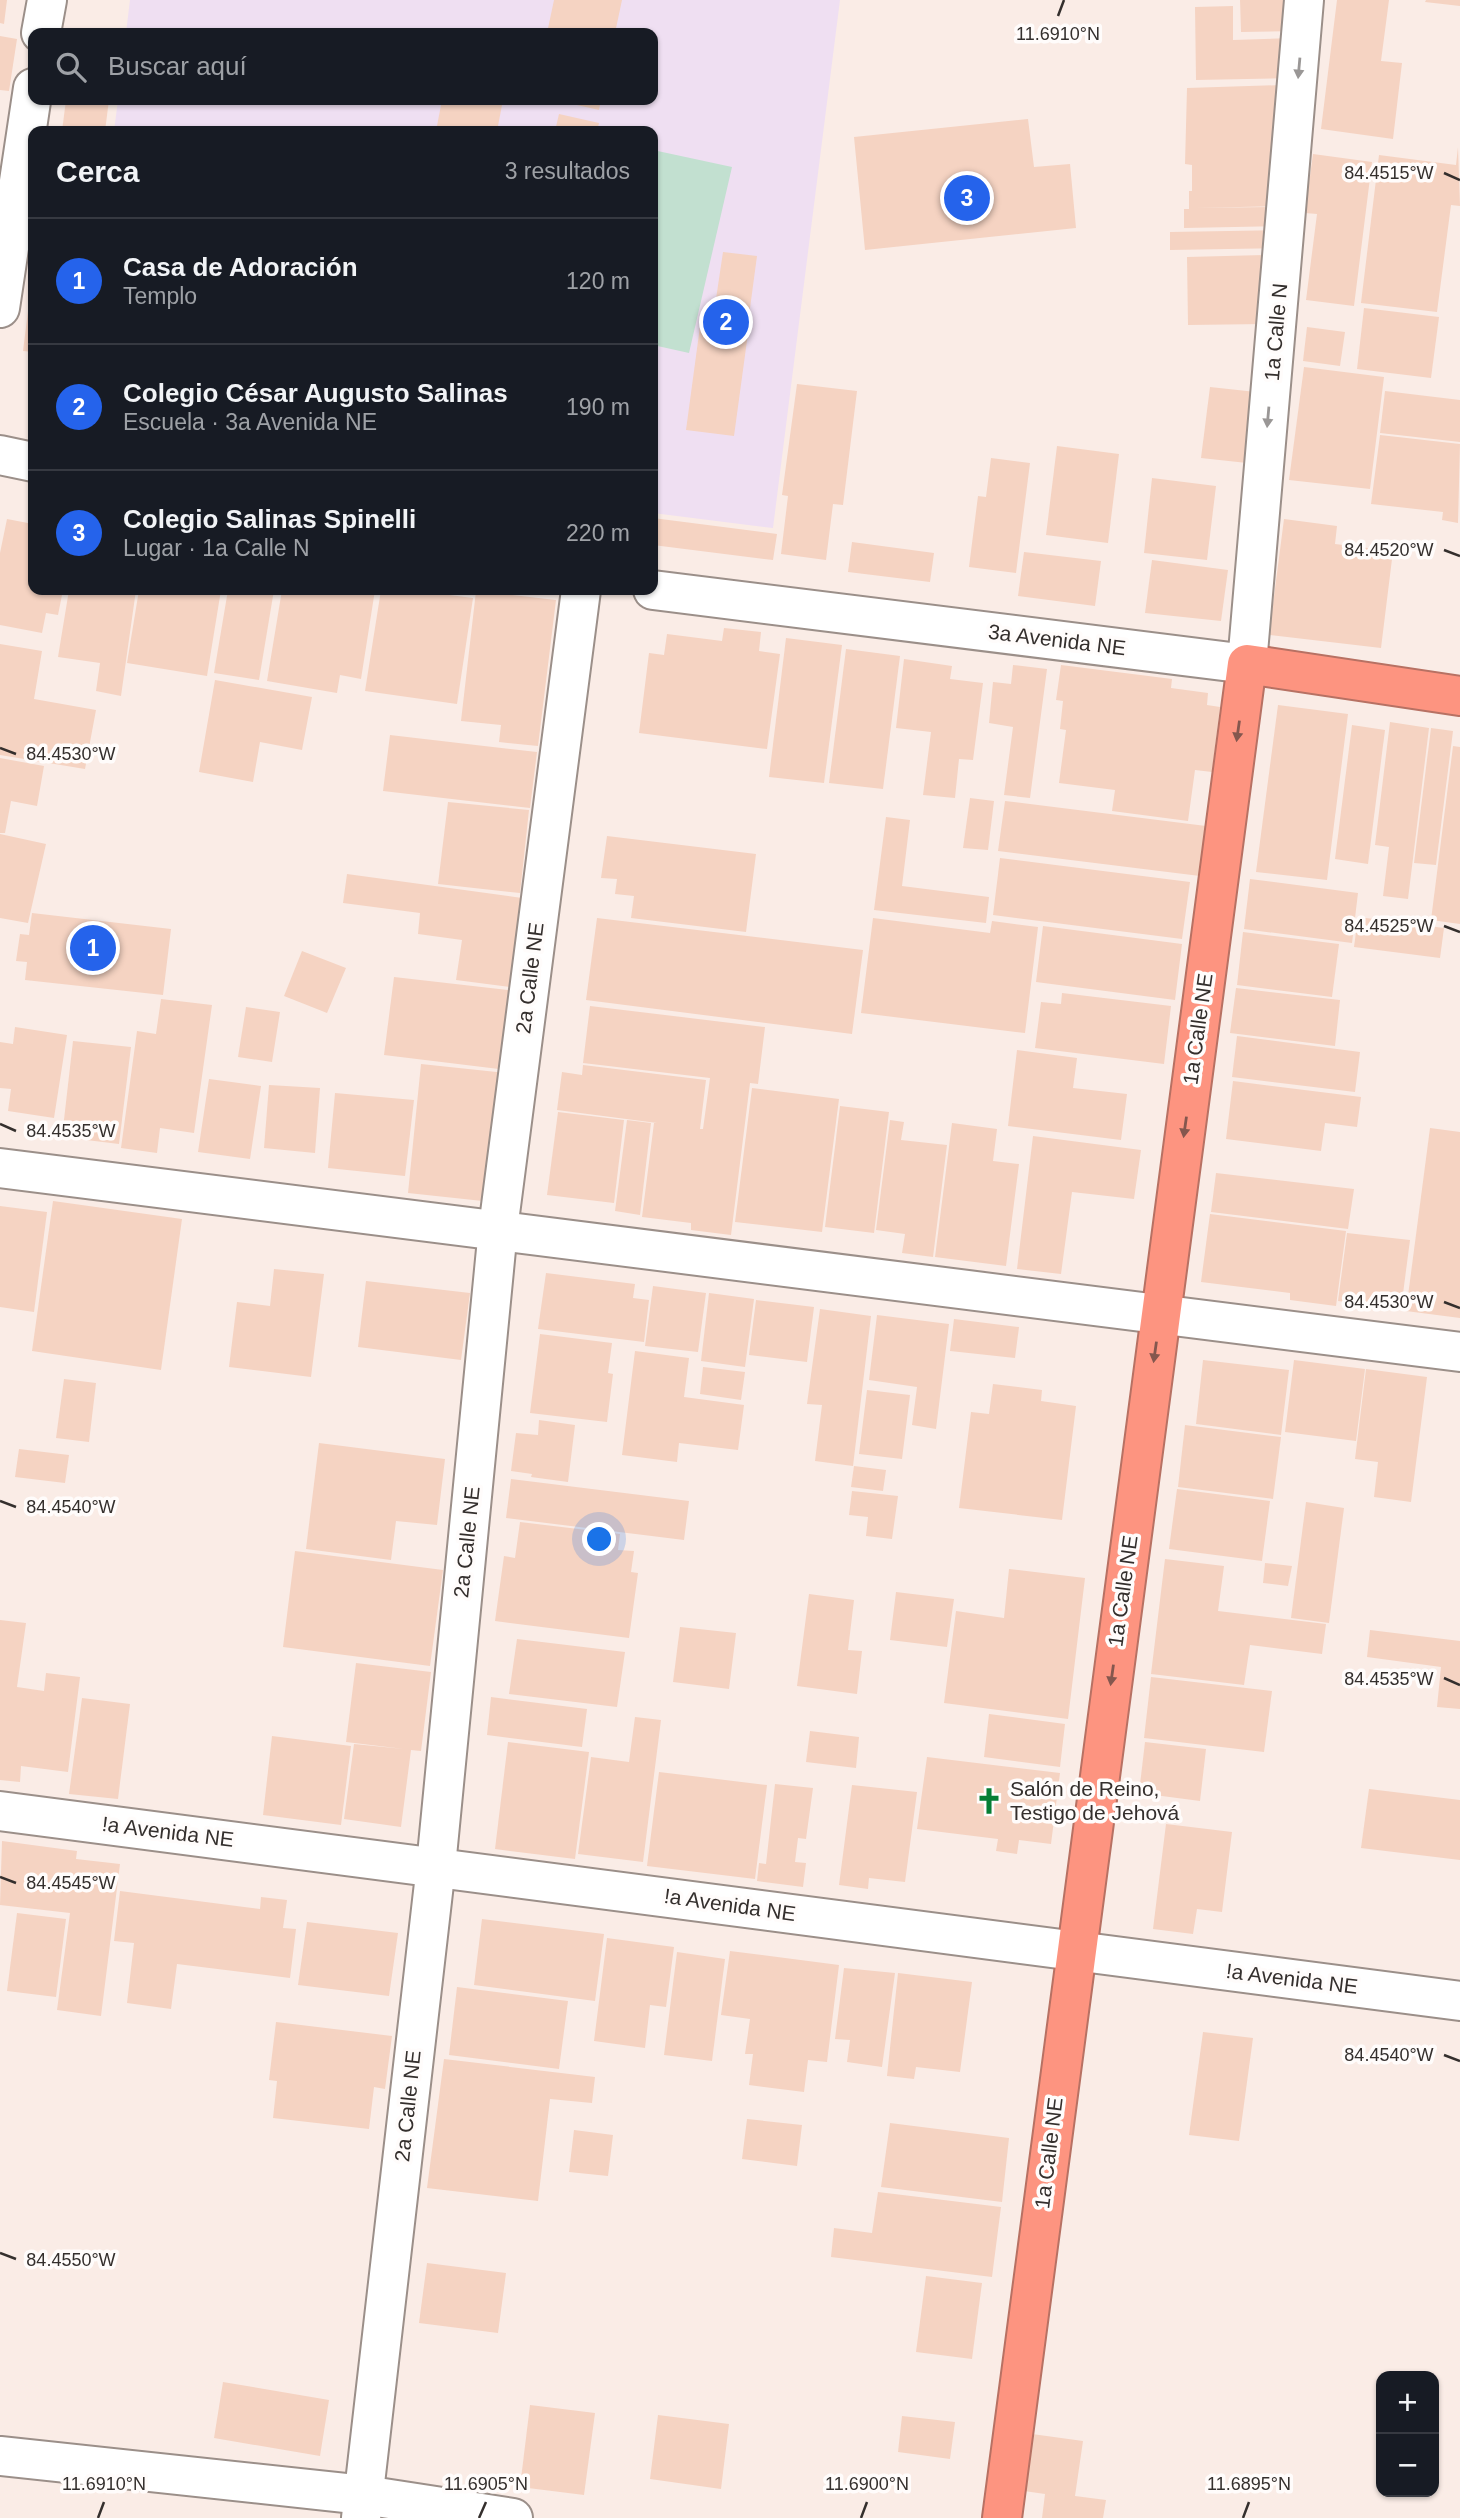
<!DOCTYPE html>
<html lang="es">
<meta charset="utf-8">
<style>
body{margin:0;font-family:Arial,sans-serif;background:#20242c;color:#f1f3f6}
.controls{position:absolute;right:21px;bottom:21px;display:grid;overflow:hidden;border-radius:14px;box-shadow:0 2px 5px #0004}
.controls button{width:63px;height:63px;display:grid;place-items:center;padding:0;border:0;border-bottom:2px solid #363941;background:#171b24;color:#f1f3f6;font:35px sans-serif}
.you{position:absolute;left:600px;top:1540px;width:24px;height:24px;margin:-18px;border:5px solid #fff;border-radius:50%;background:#1a73e8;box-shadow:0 0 0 10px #1a73e833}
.badge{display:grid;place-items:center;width:46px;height:46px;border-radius:50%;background:#2563eb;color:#fff;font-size:23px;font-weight:700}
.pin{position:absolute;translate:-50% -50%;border:4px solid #fff;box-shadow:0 2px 7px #0006}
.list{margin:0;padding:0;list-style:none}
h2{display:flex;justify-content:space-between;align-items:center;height:91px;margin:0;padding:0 28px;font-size:30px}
h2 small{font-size:23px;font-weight:400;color:#9ea1a6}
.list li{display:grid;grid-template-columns:46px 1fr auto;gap:21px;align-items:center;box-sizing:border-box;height:126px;padding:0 28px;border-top:2px solid #363941}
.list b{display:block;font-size:26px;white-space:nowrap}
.list p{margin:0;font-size:23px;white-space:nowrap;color:#9ea1a6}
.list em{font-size:23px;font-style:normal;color:#9ea1a6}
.icon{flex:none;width:38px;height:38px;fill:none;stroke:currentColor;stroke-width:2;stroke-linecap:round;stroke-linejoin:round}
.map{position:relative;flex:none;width:1460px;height:2518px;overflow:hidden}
.search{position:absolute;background:#171b24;box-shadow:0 2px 5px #0004;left:28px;top:28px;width:630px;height:77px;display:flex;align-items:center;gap:18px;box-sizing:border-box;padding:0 24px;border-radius:14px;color:#9ea1a6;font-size:26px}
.panel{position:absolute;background:#171b24;box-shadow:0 2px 5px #0004;left:28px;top:126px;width:630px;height:469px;border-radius:14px}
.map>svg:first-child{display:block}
.education{fill:#efdff2}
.pitch{fill:#c2e0d0}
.building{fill:#f5d3c2}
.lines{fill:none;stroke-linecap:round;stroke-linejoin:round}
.minor-casing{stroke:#9b8f89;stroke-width:42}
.highway-casing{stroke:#b77163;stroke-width:42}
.minor{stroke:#fff;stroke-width:38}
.highway{stroke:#fd9480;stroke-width:38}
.oneway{fill:#9a9796}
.oneway2{fill:#84574e}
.ticks{fill:none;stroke:#342f2d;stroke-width:2.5}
.labels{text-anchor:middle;stroke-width:7;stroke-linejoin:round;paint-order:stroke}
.street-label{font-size:21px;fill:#342f2d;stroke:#fffcfb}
.poi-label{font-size:21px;fill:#342f2d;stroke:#fffcfb;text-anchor:start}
.ticks-label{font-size:18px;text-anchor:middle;fill:#342f2d;stroke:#fffcfb;stroke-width:7;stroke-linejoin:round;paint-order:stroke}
</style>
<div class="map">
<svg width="1460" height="2518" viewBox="0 0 1460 2518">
<rect width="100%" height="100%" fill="#faece6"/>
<path class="education" d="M130,0h710l-67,528 -120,-15v-382h-539l4,-31h535v-67h-527z"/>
<path class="pitch" d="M653,150l79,17 -43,186 -36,-8z"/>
<g class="building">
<path d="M0,0h7l-3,24 -4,-1z"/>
<path d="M554,0h68l-7,33h-68z"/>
<path d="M1240,0h55l1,31 -55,1z"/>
<path d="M1337,0h52l-8,61 21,2 -9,76 -72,-10z"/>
<path d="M1426,0h34v6l-35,-4z"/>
<path d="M1233,6v34l59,-2v40l-96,2 -1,-73z"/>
<path d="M0,36l17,3 -8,52 -9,-1z"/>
<path d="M1283,85l-5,121 -83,2 83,-1v19l-94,2v-19h5v-18h3v-26l-7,-1 2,-76z"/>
<path d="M66,100h43l-4,31h-43z"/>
<path d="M442,100h61l-6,31h-61z"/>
<path d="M555,100h46l-2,10z"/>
<path d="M559,114l40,9 -2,8h-42z"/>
<path d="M1028,119l6,48 36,-3 6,64 -211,22 -11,-113z"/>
<path d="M1458,147l2,59 -9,-1 -14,107 -76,-9 18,-148 77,10z"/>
<path d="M1313,154l59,8 -18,144 -48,-6 11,-86 -12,-1z"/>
<path d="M1279,230v18l-109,2v-18z"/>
<path d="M723,252l34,4 -9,67 -35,-4z"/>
<path d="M1264,255l1,69 -77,1 -1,-68z"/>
<path d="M32,279h1v73l-10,-1z"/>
<path d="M1364,308l75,9 -8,61 -74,-9z"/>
<path d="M701,319l48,7 -15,110 -48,-6z"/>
<path d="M1307,327l38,5 -5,34 -37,-5z"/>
<path d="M1304,367l80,10 -14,112 -81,-9z"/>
<path d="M797,384l60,7 -14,114 -10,-1 -7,56 -45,-6 7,-58 -6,-1z"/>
<path d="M1210,387l46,5 -9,71 -46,-5z"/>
<path d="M1385,391l75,9v42l-80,-9z"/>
<path d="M1380,435l80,9 -2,79 -16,-3 1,-8 -72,-8z"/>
<path d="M1057,446l62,8 -11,89 -62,-8z"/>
<path d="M991,458l39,5 -14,110 -47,-6 9,-71 8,1z"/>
<path d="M1152,478l64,8 -9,74 -63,-7z"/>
<path d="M653,518l124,16 -4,26 -120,-15z"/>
<path d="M7,519l26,5v66h30l-5,25 -12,-2 -4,20 -42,-8v-72z"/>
<path d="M1284,519l53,7 -2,18 58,7 -12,97 -112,-13z"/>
<path d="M852,542l82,11 -4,29 -82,-10z"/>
<path d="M1024,552l77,9 -6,45 -77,-10z"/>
<path d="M1152,560l76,10 -7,51 -76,-8z"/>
<path d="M69,590h67l-15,106 -25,-5 4,-28 -42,-6z"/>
<path d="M139,590h82l-14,86 -80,-13z"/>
<path d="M228,590h46l-15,90 -45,-7z"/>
<path d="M282,590h93l-14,89 -21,-4 -3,18 -70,-12z"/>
<path d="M381,590h29l63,8 -16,106 -92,-13z"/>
<path d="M476,591l80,9 -18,146 -39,-4 2,-17 -40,-4z"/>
<path d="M724,628l37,4 -2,19 21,3 -13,95 -128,-16 10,-80 15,2 3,-21 55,7z"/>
<path d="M786,638l56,7 -18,138 -55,-6z"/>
<path d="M0,644l42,7 -8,48 62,11 -11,59 -85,-14z"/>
<path d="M846,649l54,7 -17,133 -54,-6z"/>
<path d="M904,659l48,7 -2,13 33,4 -10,77 -14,-1 -4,39 -32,-3 8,-63 -35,-4z"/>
<path d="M1013,665l34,4 -17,129 -26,-3 9,-68 -24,-4 4,-41 18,2z"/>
<path d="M1061,665l111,14 -1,9 37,5 -1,12 13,2 -8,65 -17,-2 -7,51 -76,-10 3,-21 -56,-7 7,-53 -6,-1 3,-28 -7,-1z"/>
<path d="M215,680l97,17 -10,53 -42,-8 -7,40 -54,-10z"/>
<path d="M1278,705l70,9 -21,166 -71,-8z"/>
<path d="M1390,722l39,6 -21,171 -25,-3 6,-49 -14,-2z"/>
<path d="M1352,725l33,5 -17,134 -33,-5z"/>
<path d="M1431,728l22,3 -17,134 -22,-2z"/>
<path d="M390,735l147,17 -7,56 -147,-17z"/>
<path d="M1453,746l7,1v177l-29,-4z"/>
<path d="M0,758l44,8 -7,40 -26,-5 -6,32h-5z"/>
<path d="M970,798l24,3 -6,49 -25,-2z"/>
<path d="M1005,801l201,25 -6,50 -202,-25z"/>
<path d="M448,802l81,8 -9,83 -82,-9z"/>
<path d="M886,817l24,3 -8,66 87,11 -3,26 -112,-13z"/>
<path d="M0,834l46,10 -18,79 -28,-5z"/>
<path d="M607,836l149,18 -10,78 -115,-14 3,-22 -19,-2 2,-15 -16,-1z"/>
<path d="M1000,858l190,24 -8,57 -189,-24z"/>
<path d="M347,874l175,24 -12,89 -54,-7 6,-40 -44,-6 2,-21 -77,-10z"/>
<path d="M1250,879l108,14 -6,50 -108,-14z"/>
<path d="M32,913l139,16 -8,66 -138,-15 2,-18 -11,-1 4,-27 9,1z"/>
<path d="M1358,917l86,11 -4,30 -86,-11z"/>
<path d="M597,918l266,32 -11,84 -266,-34z"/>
<path d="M873,918l117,15 2,-12 46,6 -13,106 -164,-20z"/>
<path d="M1043,926l139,18 -7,56 -139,-18z"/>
<path d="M1243,932l96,12 -7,53 -95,-12z"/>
<path d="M302,951l44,17 -19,45 -43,-17z"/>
<path d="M394,977l123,14 -10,79 -123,-15z"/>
<path d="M1236,988l104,12 -5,46 -105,-13z"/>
<path d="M1062,993l109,13 -7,58 -129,-16 6,-46 20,2z"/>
<path d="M161,999l51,6 -18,128 -34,-5 -3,25 -36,-5 16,-117 19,3z"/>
<path d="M590,1006l175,21 -7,57 -8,-1 -19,152 -40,-5v-7l-49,-6 12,-94h3l-100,-13 5,-38 20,3 1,-10 123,15 -6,49h3l7,-51 -127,-15z"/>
<path d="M246,1007l34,5 -8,50 -34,-5z"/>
<path d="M15,1027l52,8 -13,83 -46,-7 3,-22 -11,-1v-46l13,2z"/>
<path d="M1237,1036l123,16 -5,40 -123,-15z"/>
<path d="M73,1041l58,6 -12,97 -57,-7z"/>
<path d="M1017,1050l60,8 -4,30 54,6 -6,46 -113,-14z"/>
<path d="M421,1064l85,9 -14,129 -84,-9z"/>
<path d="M209,1079l52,7 -11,73 -52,-7z"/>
<path d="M1233,1081l128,16 -4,30 -32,-4 -4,28 -95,-12z"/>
<path d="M269,1085l51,3 -5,65 -51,-5z"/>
<path d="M752,1088l87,11 -17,133 -87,-10z"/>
<path d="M335,1093l79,7 -9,76 -77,-8z"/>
<path d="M840,1106l49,6 -15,121 -49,-6z"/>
<path d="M558,1112l66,8 -10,83 -67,-8z"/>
<path d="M627,1120l24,3 -11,92 -25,-4z"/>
<path d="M890,1120l14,2 -3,18 46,5 -14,112 -31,-4 3,-19 -29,-4z"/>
<path d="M952,1123l45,6 -4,32 26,3 -13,102 -71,-9z"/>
<path d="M1430,1128l30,4v186l-54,-7z"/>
<path d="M1033,1136l108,14 -7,49 -62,-7 -11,82 -44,-5z"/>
<path d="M1216,1173l138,16 -6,40 -137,-17z"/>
<path d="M53,1201l129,18 -21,151 -129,-19z"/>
<path d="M0,1206l47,6 -13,100 -34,-5z"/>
<path d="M1210,1214l136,17 -10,75 -46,-6v-7l-89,-11z"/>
<path d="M1347,1233l63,7 -9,69 -63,-8z"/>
<path d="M274,1269l50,5 -13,103 -82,-10 8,-65 33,4z"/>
<path d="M546,1273l89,11 -2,14 16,2 -5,42 -106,-13z"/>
<path d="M366,1281l104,12 -9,67 -103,-13z"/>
<path d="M653,1286l53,7 -8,59 -53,-6z"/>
<path d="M709,1293l45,6 -9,68 -44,-6z"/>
<path d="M756,1300l58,7 -7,55 -58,-7z"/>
<path d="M820,1309l51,7 -18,150 -38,-5 7,-56 -15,-1z"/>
<path d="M877,1315l72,9 -13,105 -24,-4 5,-38 -48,-7z"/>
<path d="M954,1319l65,8 -4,31 -65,-7z"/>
<path d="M540,1334l72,9 -4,30 5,1 -6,48 -77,-9z"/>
<path d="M635,1351l54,7 -5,39 60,8 -6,45 -59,-7 -2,19 -55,-7z"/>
<path d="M1203,1360l86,10 -8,65 -85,-11z"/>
<path d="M1294,1360l71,9 -9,72 -71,-9z"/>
<path d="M703,1367l42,5 -4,28 -41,-6z"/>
<path d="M1366,1369l61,8 -16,125 -37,-5 4,-35 -23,-3z"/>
<path d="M64,1379l32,4 -7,59 -33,-4z"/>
<path d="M993,1384l49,6 -1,11 35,5 -14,114 -103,-12 12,-96 18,2z"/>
<path d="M867,1390l43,5 -8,64 -43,-5z"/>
<path d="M539,1420l36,5 -7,57 -37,-5 1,-3 -21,-3 5,-38 22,2z"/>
<path d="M1185,1425l96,12 -8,62 -95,-12z"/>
<path d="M319,1443l126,16 -8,66 -41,-4 -5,39 -85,-11z"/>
<path d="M19,1449l50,6 -4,28 -50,-6z"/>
<path d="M854,1466l32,4 -3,21 -32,-4z"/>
<path d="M511,1479l178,22 -5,39 -178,-22z"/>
<path d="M1177,1489l93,12 -8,60 -93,-12z"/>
<path d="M852,1491l46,5 -6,43 -26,-3 2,-19 -19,-2z"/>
<path d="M1306,1502l38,6 -15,115 -38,-5z"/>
<path d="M520,1522l100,12 -2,16 16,1 -3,21 7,1 -9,65 -134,-17 9,-65 11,2z"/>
<path d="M295,1551l148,19 -13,96 -147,-19z"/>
<path d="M1165,1559l59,7 -6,45 108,13 -4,30 -72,-9 -6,40 -93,-11z"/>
<path d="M1265,1563l27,3 -4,20 -25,-3z"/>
<path d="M1009,1569l76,9 -17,141 -124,-16 12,-92 48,7z"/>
<path d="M896,1592l58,7 -7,48 -57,-7z"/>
<path d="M809,1594l45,6 -6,50 14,1 -5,43 -60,-8z"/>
<path d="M0,1620l26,3 -9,64 27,4 2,-18 34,4 -12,95 -47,-6 -1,16 -20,-2z"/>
<path d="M680,1627l56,6 -7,56 -56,-7z"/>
<path d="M1370,1630l90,11v68l-23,-2 4,-40 -74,-10z"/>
<path d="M517,1639l108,13 -8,55 -108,-13z"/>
<path d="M356,1663l75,9 -10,79 -10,-1 -10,77 -57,-8 10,-75 50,5 -58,-7z"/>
<path d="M1151,1677l121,14 -8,61 -120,-14z"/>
<path d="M491,1697l96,12 -5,38 -95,-12z"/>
<path d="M82,1698l48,6 -12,95 -49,-5z"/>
<path d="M989,1714l76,10 -5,43 -76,-10z"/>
<path d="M635,1717l26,3 -18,142 -65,-8 13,-97 38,5z"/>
<path d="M810,1731l49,6 -3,31 -50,-6z"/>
<path d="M272,1736l79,10 -10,79 -78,-10z"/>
<path d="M508,1742l81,10 -14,107 -80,-10z"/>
<path d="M1145,1742l61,7 -6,52 -61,-8z"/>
<path d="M927,1757l133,16 -9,71 -32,-4 -2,14 -21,-3 2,-12 -81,-10z"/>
<path d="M659,1772l108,13 -12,94 -108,-13z"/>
<path d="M775,1784l38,4 -7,51 -8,-1 -3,24 11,1 -3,24 -46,-6 2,-18 7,1z"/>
<path d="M852,1785l65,7 -12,90 -36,-4 -1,11 -29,-4z"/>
<path d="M1369,1789l91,11v60l-99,-12z"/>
<path d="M1166,1824l66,8 -10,80 -25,-3 -4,25 -40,-5z"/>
<path d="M2,1841l75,10 -1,8 44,5 -19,152 -44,-6 13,-97 -70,-8z"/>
<path d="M120,1891l140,18 1,-12 26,3 -4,28 13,1 -6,49 -113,-14 -6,45 -44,-6 7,-60 -20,-2z"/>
<path d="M17,1913l49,6 -10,78 -49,-6z"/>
<path d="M482,1919l122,15 -9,67 -121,-16z"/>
<path d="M307,1922l91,11 -9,63 -91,-11z"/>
<path d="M607,1938l67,9 -8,60 -16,-2 -5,43 -51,-7z"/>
<path d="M730,1951l109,14 -12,97 -19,-2 -4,32 -55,-7 4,-31h-8l5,-35 -29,-4z"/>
<path d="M677,1952l48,7 -13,102 -48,-6z"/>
<path d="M844,1968l51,5 -13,94 -35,-5 3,-22 -15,-1z"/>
<path d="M898,1973l74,9 -12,90 -44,-5 -2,12 -27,-3z"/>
<path d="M457,1987l111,14 -9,68 -110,-14z"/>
<path d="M276,2022l116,14 -7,53 -11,-2 -5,42 -96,-11 4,-37 -8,-1z"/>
<path d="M1203,2032l50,6 -14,103 -50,-6z"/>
<path d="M444,2059l151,18 -3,26 -42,-4 -12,102 -111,-13z"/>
<path d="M747,2119l55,6 -5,41 -55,-7z"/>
<path d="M890,2123l119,15 -7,64 -121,-15z"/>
<path d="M574,2130l39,5 -5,41 -39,-4z"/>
<path d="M878,2192l123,15 -9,70 -161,-20 3,-29 38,5z"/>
<path d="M427,2263l79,10 -8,60 -79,-10z"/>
<path d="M926,2276l56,7 -10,76 -56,-7z"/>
<path d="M223,2382l106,18 -9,56 -106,-18z"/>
<path d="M530,2405l65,8 -11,82 -64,-8z"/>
<path d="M658,2415l71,9 -8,65 -71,-10z"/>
<path d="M902,2416l53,6 -5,37 -52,-7z"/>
<path d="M1032,2434l51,7 -8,55 31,4 -3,18h-61l3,-24 -21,-3z"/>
</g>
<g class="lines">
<defs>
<g id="minor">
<path d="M41,33l6,-33"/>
<path d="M0,308l33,-220"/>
<path d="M0,455l33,7"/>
<path d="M653,590l594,74 57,-664"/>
<path d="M0,1168l1460,184"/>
<path d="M0,1811l1460,190"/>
<path d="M0,2456l364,39 149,23"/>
<path d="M361,2518l75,-652 62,-637 83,-639"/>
</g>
<path id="highway" d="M1002,2518l245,-1854 213,32"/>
</defs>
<use href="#minor" class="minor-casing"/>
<use href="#highway" class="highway-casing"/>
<use href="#minor" class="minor"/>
<use href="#highway" class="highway"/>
</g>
<defs><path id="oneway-solid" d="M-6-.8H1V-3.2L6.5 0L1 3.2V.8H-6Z" transform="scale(1.75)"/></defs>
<g class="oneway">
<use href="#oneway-solid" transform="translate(1299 68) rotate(95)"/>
<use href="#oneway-solid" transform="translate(1268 417) rotate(95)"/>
</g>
<g class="oneway2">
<use href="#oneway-solid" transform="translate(1238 731) rotate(98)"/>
<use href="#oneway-solid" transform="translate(1185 1127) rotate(98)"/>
<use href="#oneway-solid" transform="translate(1155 1352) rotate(98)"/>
<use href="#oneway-solid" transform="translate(1112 1675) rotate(98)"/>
</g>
<path class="ticks" d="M1058,16l6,-16M1444,173l16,7M1444,550l16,6M0,748l16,6M1444,926l16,6M0,1124l16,7M1444,1302l16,6M0,1501l16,6M1444,1678l16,7M0,1877l16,6M1444,2055l16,6M0,2253l16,6M98,2518l6,-16M479,2518l7,-16M861,2518l6,-16M1243,2518l6,-16"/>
<defs>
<symbol id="church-bare" viewBox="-9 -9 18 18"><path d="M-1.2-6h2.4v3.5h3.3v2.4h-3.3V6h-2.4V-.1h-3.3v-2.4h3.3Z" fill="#057e35" stroke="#fffcfb" stroke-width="2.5" paint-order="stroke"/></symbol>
</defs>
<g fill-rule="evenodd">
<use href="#church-bare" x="970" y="1782" width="38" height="38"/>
</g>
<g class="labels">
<g class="street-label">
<text transform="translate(1276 332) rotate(-85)" y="7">1a Calle N</text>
<text transform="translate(1057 640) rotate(7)" y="7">3a Avenida NE</text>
<text transform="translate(530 978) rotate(-83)" y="7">2a Calle NE</text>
<text transform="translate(1198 1029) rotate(-82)" y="7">1a Calle NE</text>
<text transform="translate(467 1542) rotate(-84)" y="7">2a Calle NE</text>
<text transform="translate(1123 1591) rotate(-82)" y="7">1a Calle NE</text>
<text transform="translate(168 1832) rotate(7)" y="7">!a Avenida NE</text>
<text transform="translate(730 1905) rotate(8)" y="7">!a Avenida NE</text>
<text transform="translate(1292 1979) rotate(7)" y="7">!a Avenida NE</text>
<text transform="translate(408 2106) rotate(-84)" y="7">2a Calle NE</text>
<text transform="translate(1049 2153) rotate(-83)" y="7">1a Calle NE</text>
</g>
<g class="poi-label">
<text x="1010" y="1796">Salón de Reino,<tspan x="1010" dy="24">Testigo de Jehová</tspan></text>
</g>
</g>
<g class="ticks-label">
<text x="1058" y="40">11.6910°N</text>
<text x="1389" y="179">84.4515°W</text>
<text x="1389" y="556">84.4520°W</text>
<text x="71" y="760">84.4530°W</text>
<text x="1389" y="932">84.4525°W</text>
<text x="71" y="1137">84.4535°W</text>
<text x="1389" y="1308">84.4530°W</text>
<text x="71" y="1513">84.4540°W</text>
<text x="1389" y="1685">84.4535°W</text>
<text x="71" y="1889">84.4545°W</text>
<text x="1389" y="2061">84.4540°W</text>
<text x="71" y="2266">84.4550°W</text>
<text x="104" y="2490">11.6910°N</text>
<text x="486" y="2490">11.6905°N</text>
<text x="867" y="2490">11.6900°N</text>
<text x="1249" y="2490">11.6895°N</text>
</g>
</svg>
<div class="controls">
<button>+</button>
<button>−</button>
</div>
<div class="you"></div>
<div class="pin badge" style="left:93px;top:948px">1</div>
<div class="pin badge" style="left:726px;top:322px">2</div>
<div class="pin badge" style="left:967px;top:198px">3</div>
<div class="search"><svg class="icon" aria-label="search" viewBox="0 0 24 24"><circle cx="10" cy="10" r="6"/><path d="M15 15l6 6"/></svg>Buscar aquí</div>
<section class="panel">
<h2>Cerca<small>3 resultados</small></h2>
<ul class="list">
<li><span class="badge">1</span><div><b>Casa de Adoración</b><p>Templo</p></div><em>120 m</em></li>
<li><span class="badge">2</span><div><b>Colegio César Augusto Salinas</b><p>Escuela · 3a Avenida NE</p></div><em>190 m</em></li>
<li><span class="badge">3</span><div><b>Colegio Salinas Spinelli</b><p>Lugar · 1a Calle N</p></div><em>220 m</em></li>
</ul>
</section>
</div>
